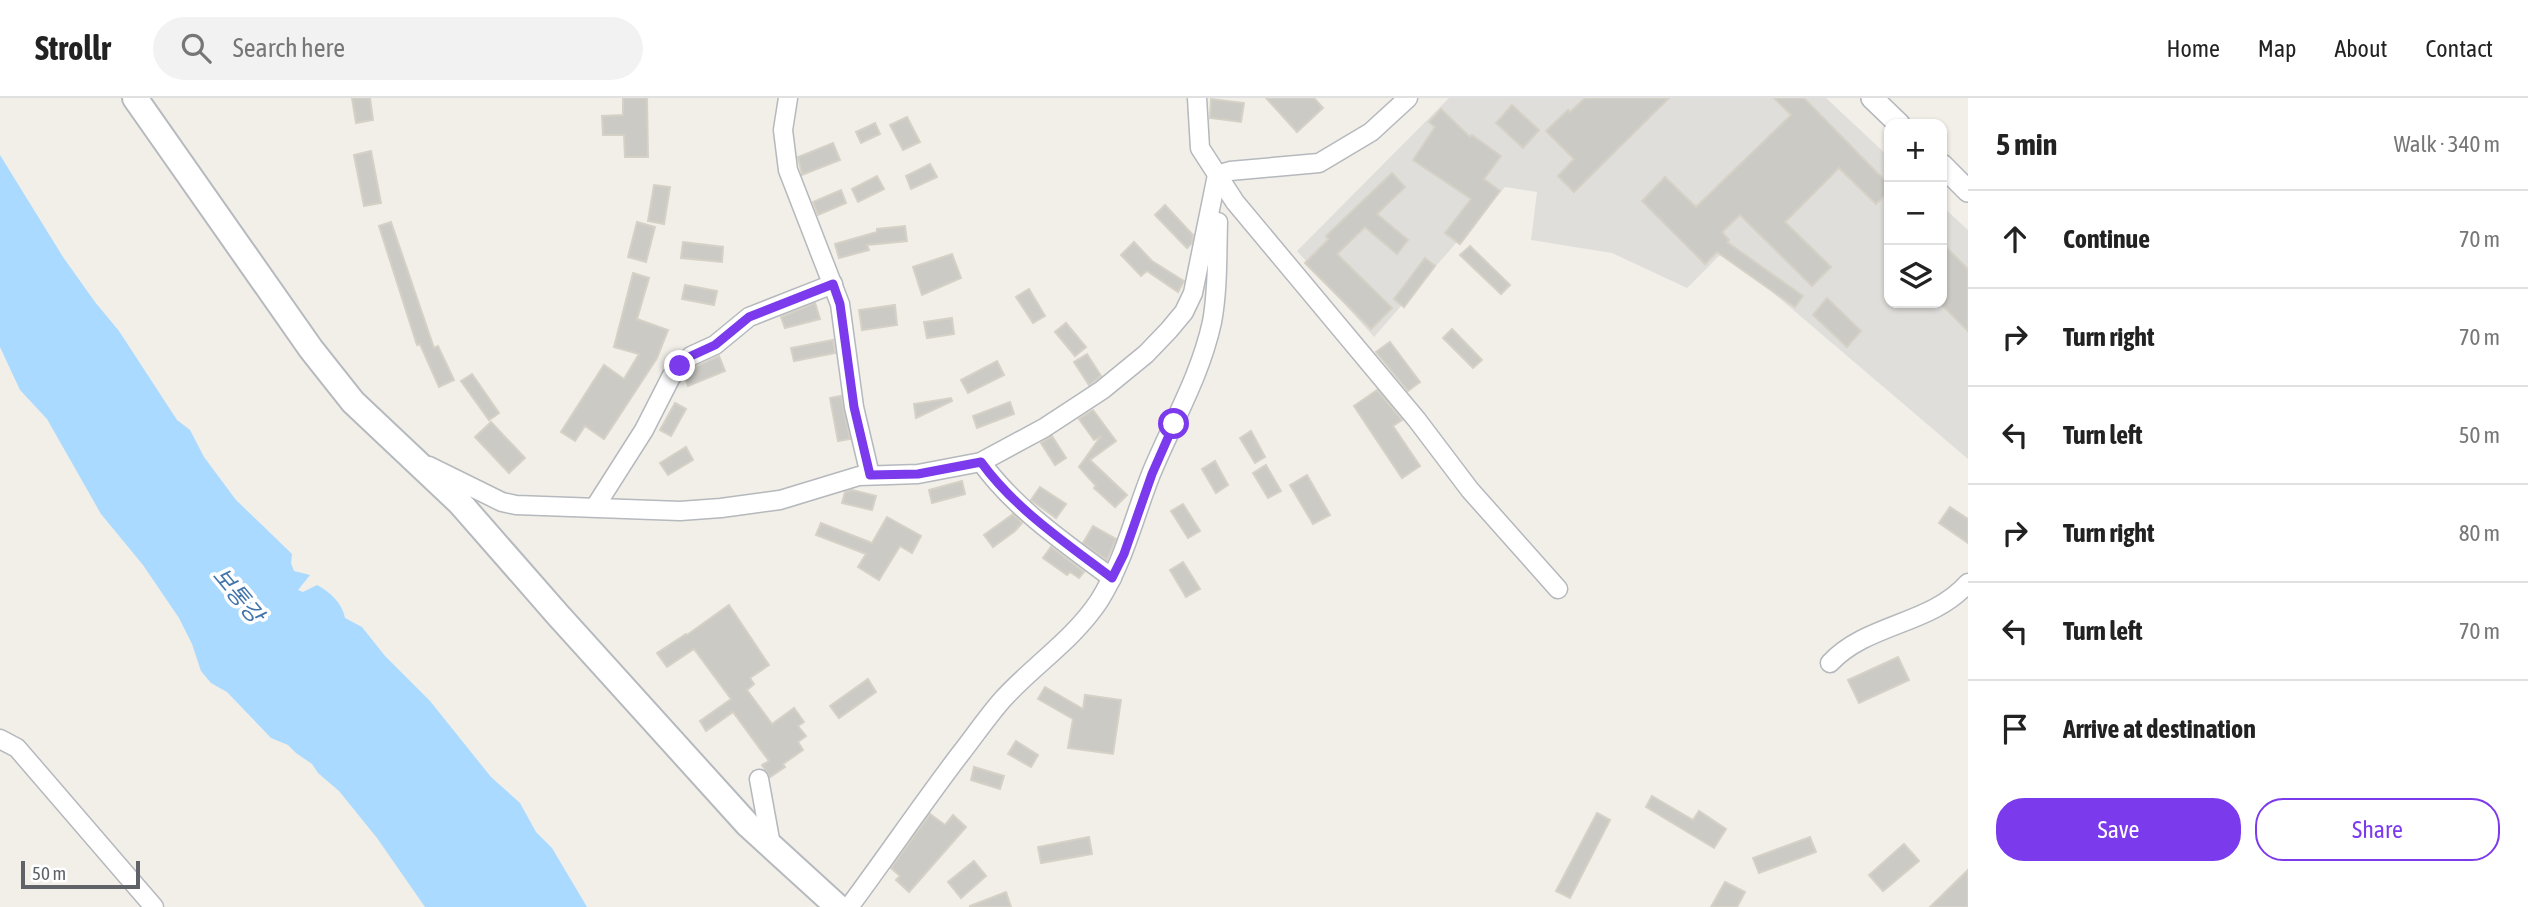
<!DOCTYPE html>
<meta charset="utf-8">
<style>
body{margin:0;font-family:"Asap Condensed","Noto Sans KR",sans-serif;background:#f2f2f2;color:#222}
.controls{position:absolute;right:21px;top:21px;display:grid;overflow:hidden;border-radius:14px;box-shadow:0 2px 5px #0004}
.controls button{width:63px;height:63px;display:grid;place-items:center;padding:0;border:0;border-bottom:2px solid #e0e0e0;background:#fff;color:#222;font:35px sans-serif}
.scale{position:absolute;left:21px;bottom:18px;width:119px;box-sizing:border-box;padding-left:7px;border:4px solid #5f6368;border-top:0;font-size:19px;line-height:24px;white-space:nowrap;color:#5f6368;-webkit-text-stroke:5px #fff;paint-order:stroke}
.stop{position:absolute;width:21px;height:21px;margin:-16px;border:5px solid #7c3aed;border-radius:50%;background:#fff}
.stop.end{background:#7c3aed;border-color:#fff;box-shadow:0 2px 7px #0008}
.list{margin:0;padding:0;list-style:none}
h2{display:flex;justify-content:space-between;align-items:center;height:91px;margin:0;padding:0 28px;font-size:30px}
h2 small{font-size:23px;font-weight:400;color:#767676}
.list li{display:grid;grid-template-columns:46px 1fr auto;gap:21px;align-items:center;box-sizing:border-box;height:98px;padding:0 28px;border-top:2px solid #e0e0e0}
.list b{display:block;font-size:26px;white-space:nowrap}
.list em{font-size:23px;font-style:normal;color:#767676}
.actions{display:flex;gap:14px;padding:21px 28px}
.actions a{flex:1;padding:16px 0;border:2px solid #7c3aed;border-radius:28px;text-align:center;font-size:24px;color:#7c3aed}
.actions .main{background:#7c3aed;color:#fff}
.icon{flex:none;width:38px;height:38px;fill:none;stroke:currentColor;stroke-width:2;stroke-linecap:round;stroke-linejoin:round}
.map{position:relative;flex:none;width:1968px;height:809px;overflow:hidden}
header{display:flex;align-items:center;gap:42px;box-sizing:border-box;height:98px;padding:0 35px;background:#fff;border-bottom:2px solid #e0e0e0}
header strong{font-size:33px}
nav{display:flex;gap:38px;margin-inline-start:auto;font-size:24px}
.search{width:490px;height:63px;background:#f2f2f2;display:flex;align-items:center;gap:18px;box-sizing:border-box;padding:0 24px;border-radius:38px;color:#767676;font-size:26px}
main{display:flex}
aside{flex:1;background:#fff}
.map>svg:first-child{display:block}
.industrial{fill:#e0deda}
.water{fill:#aadaff}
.building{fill:#cccac5;stroke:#d6d1c6;stroke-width:2}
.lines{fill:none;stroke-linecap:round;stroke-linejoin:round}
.minor-casing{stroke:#b5b8bc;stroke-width:21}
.tertiary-casing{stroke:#b5b8bc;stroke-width:24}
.secondary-casing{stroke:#b6babf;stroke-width:28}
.minor{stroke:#fff;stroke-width:18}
.tertiary{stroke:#fff;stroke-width:21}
.secondary{stroke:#fff;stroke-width:24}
.route{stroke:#7c3aed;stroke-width:9}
.labels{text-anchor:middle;stroke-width:7;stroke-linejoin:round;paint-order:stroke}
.water-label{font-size:23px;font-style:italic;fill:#4174aa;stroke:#fff}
</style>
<header>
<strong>Strollr</strong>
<div class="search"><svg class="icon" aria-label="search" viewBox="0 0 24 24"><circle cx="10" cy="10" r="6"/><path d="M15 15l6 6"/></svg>Search here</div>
<nav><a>Home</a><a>Map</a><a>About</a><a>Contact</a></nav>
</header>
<main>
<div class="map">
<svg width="1968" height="809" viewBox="0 0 1968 809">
<rect width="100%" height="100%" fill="#f1efe8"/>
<path class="industrial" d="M1449,0h377l63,59v146h53v-97l26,24v229l-244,-208 -37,37 -75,-35 -81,-13 6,-48 -32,-5 -131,150 -77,-86z"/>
<path class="water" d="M0,57l63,102 32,45 24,29 58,89 13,10 14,27 32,43 56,54 -1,9 3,8 16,4 -12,15 5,2 14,-7c13,7 25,18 28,33l17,9 23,29 45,45 61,76 29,26 16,29 16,16 35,59h-162l-48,-69 -38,-47 -21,-18 -6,-9 -16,-11 -8,-8 -17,-7 -44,-46 -16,-9 -10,-12 -9,-27 -13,-26 -36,-53 -42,-51 -54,-95 -27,-29 -20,-43z"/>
<g class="building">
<path d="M352,0h18l3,22 -17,3z"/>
<path d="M623,0h24l1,59h-23l-1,-22h-21l-1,-19 21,-1z"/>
<path d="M1266,0h48l9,10 -26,24z"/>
<path d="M1585,0h84l-95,94 -16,-16 16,-17 -28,-28 22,-21 2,2z"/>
<path d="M1774,0h30l85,87v6l-13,13 -37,-36 -54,54 46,45 -19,19 -72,-71 -18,17 7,8 -2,2 76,54 -8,11 -78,-55 -12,12 -63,-63 23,-24 31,30 95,-92z"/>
<path d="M1211,1l33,4 -3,19 -31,-4z"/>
<path d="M1512,7l27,25 -16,18 -27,-25z"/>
<path d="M1441,11l29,28 2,-2 29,21 -17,23 16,12 -40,53 -15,-11 26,-34 -58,-39 22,-33 -6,-5z"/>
<path d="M907,19l13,25 -17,8 -13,-25z"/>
<path d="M875,25l5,11 -19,9 -5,-11z"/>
<path d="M833,45l7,17 -38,15 -4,-18z"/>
<path d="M371,53l10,52 -17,3 -10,-51z"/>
<path d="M930,66l7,13 -26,12 -5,-13z"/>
<path d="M1392,75l13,14 -28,27 31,26 -11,14 -32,-27 -28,27 55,54 -21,21 -66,-66 24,-24 -3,-3z"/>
<path d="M877,78l7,13 -26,13 -6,-13z"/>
<path d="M654,87l16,2 -6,37 -16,-3z"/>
<path d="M841,92l5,13 -28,12 -5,-13z"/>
<path d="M1165,107l28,30 -1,8 -5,5 -32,-33z"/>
<path d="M391,124l43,126 4,-2 16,34 -15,7 -19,-43 -3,1 -38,-119z"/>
<path d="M637,124l18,5 -9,35 -18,-5z"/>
<path d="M905,128l2,15 -40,4 2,5 -30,8 -4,-14 42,-12v-3z"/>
<path d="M683,144l40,5 -1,15 -41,-4z"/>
<path d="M1134,144l18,19 32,20 -6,11 -31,-21 -6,5 -20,-21z"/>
<path d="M1942,145l26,26v62l-26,-26z"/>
<path d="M1470,148l40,39 -9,9 -41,-39z"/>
<path d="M952,156l9,24 -39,17 -9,-28z"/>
<path d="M1425,160l10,8 -31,41 -10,-8z"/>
<path d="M633,175l16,5 -12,41 31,11 -11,28 -53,81 -19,-13 -10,15 -14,-9 43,-67 20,14 15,-25 -25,-7z"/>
<path d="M685,187l32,6 -3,14 -32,-6z"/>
<path d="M1029,191l16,27 -12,7 -17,-26z"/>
<path d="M1827,200l34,33 -14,16 -34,-32z"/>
<path d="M815,205l5,16 -35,9 -4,-11z"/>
<path d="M895,207l2,20 -35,5 -3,-20z"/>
<path d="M952,220l2,16 -27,4 -3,-16z"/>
<path d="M1066,225l20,24 -11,9 -20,-24z"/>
<path d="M1452,231l30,31 -9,8 -30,-30z"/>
<path d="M833,242l2,13 -41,8 -3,-13z"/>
<path d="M1390,244l30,40 -12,9 -32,-39z"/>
<path d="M1087,256l14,22 -12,9 -15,-23z"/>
<path d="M719,258l6,15 -37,15 -3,-8 3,-4 9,-8z"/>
<path d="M997,263l7,14 -36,18 -7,-13z"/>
<path d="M472,276l27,39 -10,7 -28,-39z"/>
<path d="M1377,292l25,30 -9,6 27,40 -18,12 -48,-72z"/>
<path d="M841,298l9,43 -12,2 -8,-43z"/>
<path d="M951,300l1,3 -36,17 -2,-14z"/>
<path d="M1010,304l4,12 -37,14 -4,-12z"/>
<path d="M675,305l11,6 -15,27 -11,-6z"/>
<path d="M1093,312l23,31 -26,19 37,35 -12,12 -21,-19 2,-2 -17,-19 22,-31 -7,4 -15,-21z"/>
<path d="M491,324l34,36 -16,15 -34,-36z"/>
<path d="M1251,333l14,26 -10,6 -15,-25z"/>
<path d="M1052,338l14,22 -11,7 -14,-22z"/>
<path d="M686,349l7,13 -25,15 -8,-12z"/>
<path d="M1215,363l13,24 -12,8 -14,-24z"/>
<path d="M1266,367l15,26 -13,7 -15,-25z"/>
<path d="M1307,377l23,40 -17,9 -23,-39z"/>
<path d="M962,383l3,13 -33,9 -3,-13z"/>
<path d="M1040,389l26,17 -10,14 -25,-18z"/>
<path d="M852,392l24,6 -4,14 -30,-7 3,-11z"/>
<path d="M1183,406l17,27 -12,7 -17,-27z"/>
<path d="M1950,409l18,12v24l-29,-20z"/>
<path d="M1013,416l9,9 -7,8 -22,16 -9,-12z"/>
<path d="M887,419l34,19 -9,17 -12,-7 -21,34 -21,-13 8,-13 -50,-19 5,-12 51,20z"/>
<path d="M1093,428l23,13 -9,21 -24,-17z"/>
<path d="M1051,449l33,25 -5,6 -9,-6 -3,3 -24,-17z"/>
<path d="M1183,464l17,27 -14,8 -16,-27z"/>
<path d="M729,507l40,60 -19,13 4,6 -7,6 25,34 22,-16 10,14 -6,4 8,10 -8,6 5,8 -20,14 2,3 -15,10 -8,-12 7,-4 -36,-49 -27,19 -6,-10 31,-22 -37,-50 -27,18 -10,-14 29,-19 1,1z"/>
<path d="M1898,559l11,23 -50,23 -11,-23z"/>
<path d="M868,581l8,13 -37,26 -9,-12z"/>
<path d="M1045,589l38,22 2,-14 36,5 -8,54 -45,-6 5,-29 -35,-20z"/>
<path d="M1016,643l22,14 -7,12 -23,-13z"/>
<path d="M974,669l30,9 -4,13 -29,-9z"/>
<path d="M1652,698l41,24 6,-9 27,18 -12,19 -68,-41z"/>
<path d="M1597,715l13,7 -40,78 -14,-7z"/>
<path d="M930,716l15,11 8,-10 13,12 -57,65 -13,-12 4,-4 -9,-8z"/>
<path d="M1089,739l3,17 -51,9 -3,-16z"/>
<path d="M1810,739l6,15 -57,21 -6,-15z"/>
<path d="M1904,746l15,17 -36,30 -14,-16z"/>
<path d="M974,763l12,15 -25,22 -13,-16z"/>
<path d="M1968,772v37h-38z"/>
<path d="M1725,784l20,10 -8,15h-26z"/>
<path d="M1006,794l5,15h-41v-1z"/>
</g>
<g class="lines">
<defs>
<g id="minor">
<path d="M788,0l-5,32 5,40 52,134 14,103 16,68"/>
<path d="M1197,0l3,50 35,54 182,218 53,70 88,99"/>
<path d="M1217,77l13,-4 89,-8 52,-31 37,-34"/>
<path d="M981,364c34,47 84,81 131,116"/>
<path d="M429,368l73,36 14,3 164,6 41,-3 59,-8 79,-24 59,-2 63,-12 63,-34 58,-38 44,-36 23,-24 15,-18 9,-19 24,-118"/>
<path d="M595,409l49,-77 27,-53 9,-11 11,-10 24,-11 34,-28 84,-33"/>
<path d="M1830,565c37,-40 101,-38 138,-80"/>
<path d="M0,641l17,9 137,159"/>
<path d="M759,681l12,66"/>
<path d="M849,809c38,-51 73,-103 112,-154 14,-18 27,-37 42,-54 31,-34 70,-59 96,-98 25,-40 35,-84 52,-127 21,-51 49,-97 61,-152 6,-32 5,-67 6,-100"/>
</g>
<g id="tertiary">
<path d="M1872,0l27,26"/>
<path d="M1942,67l26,26"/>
</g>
<path id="secondary" d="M135,0l176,251 42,53 107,101 98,112 190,210 90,82"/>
</defs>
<use href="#minor" class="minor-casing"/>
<use href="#tertiary" class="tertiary-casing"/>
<use href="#secondary" class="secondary-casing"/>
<use href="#minor" class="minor"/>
<use href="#tertiary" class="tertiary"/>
<use href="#secondary" class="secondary"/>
</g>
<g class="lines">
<path class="route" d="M680,268l11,-10 24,-11 34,-28 84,-33 7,20 14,103 16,68 48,-1 63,-12c34,47 85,81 131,116l12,-24 28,-80 22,-50"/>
</g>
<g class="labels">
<g class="water-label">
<text transform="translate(238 497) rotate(50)" y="8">보통강</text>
</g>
</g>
</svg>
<div class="controls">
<button>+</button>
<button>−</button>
<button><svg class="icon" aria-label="layers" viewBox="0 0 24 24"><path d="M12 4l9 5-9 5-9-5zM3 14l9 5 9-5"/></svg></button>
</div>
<div class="scale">50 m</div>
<div class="stop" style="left:1174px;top:326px"></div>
<div class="stop end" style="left:680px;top:268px"></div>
</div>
<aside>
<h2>5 min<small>Walk · 340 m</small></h2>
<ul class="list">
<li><svg class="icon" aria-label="ahead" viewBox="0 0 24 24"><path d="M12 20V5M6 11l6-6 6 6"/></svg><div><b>Continue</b></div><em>70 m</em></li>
<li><svg class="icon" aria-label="right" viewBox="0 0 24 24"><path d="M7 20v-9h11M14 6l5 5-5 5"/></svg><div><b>Turn right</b></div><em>70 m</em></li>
<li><svg class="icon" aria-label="left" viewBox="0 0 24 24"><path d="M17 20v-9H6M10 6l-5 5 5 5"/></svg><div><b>Turn left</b></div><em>50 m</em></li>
<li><svg class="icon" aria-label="right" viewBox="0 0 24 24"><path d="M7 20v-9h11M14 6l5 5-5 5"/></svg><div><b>Turn right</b></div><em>80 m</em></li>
<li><svg class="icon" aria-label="left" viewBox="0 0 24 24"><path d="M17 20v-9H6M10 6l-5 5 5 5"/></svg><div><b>Turn left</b></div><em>70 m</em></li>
<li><svg class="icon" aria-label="arrive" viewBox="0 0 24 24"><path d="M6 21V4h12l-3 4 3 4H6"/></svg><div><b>Arrive at destination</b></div></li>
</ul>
<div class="actions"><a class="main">Save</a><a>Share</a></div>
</aside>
</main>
